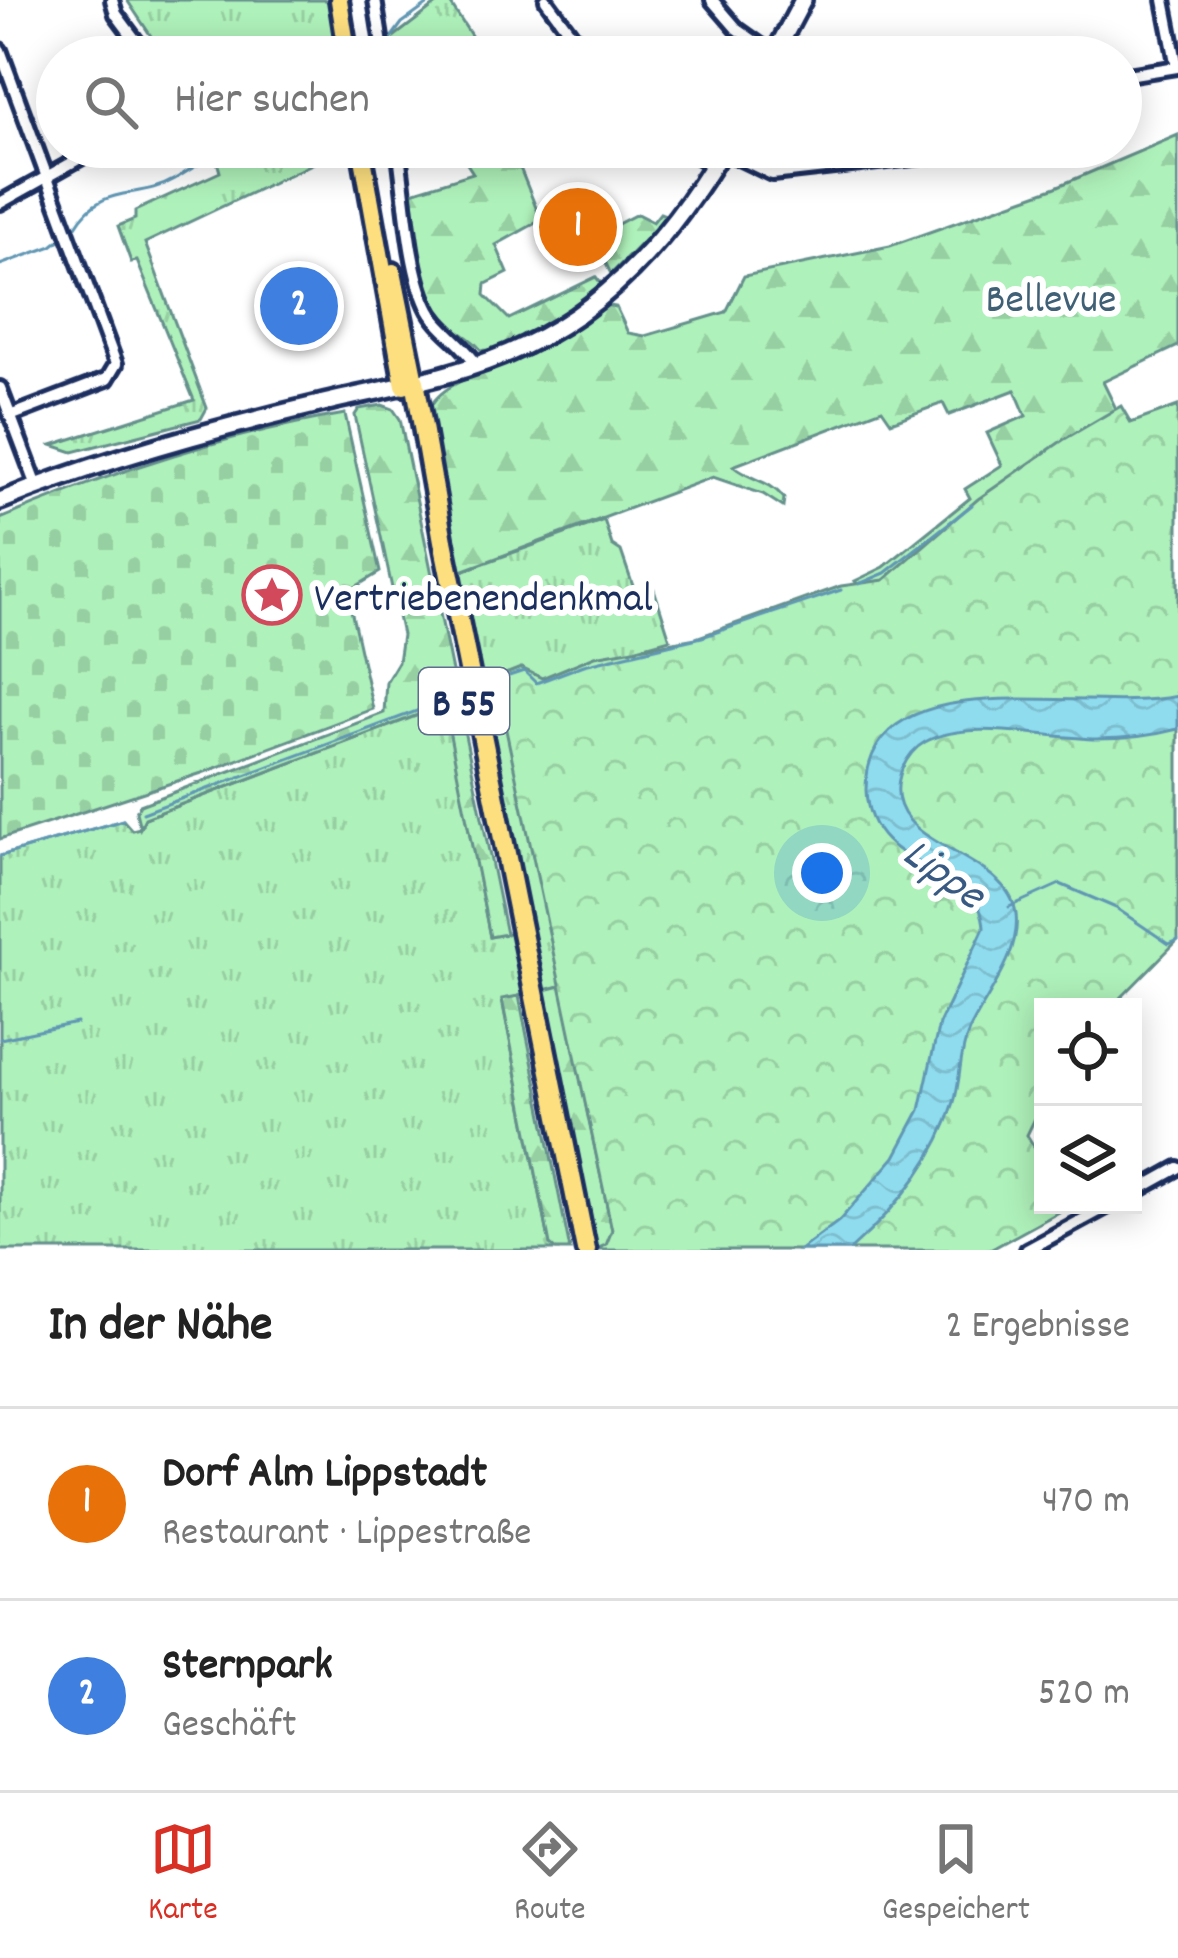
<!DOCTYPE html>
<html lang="de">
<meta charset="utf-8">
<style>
body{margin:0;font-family:Dekko,sans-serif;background:#f2f2f2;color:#222}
.controls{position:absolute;right:36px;bottom:36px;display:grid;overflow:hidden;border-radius:0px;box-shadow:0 6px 30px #0003}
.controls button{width:108px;height:108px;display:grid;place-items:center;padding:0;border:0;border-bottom:3px solid #e0e0e0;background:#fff;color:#222;font:60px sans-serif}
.you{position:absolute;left:822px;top:873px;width:42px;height:42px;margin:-30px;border:9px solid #fff;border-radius:50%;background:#1a73e8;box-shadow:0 0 0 18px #1a73e833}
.badge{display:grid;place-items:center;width:78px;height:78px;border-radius:50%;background:#d93025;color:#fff;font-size:39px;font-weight:700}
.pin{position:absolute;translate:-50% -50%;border:6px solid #fff;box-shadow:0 3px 12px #0006}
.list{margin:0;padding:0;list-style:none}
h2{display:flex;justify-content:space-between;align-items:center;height:156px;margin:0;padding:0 48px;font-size:51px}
h2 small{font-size:39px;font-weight:400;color:#767676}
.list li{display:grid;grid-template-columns:78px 1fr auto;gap:36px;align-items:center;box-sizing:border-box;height:192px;padding:0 48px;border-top:3px solid #e0e0e0}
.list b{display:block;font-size:45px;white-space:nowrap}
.list p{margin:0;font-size:39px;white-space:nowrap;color:#767676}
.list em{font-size:39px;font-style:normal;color:#767676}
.icon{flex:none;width:66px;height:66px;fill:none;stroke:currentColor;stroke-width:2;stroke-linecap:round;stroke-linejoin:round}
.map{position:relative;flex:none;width:1178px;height:1250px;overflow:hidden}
.search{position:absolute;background:#fff;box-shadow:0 6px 30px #0003;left:36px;right:36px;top:36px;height:132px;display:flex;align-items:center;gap:30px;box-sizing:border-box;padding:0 42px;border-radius:66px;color:#767676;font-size:45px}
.sheet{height:540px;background:#fff}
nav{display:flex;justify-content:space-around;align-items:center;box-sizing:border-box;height:168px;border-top:3px solid #e0e0e0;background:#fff;font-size:33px;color:#767676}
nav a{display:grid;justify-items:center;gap:6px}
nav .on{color:#d93025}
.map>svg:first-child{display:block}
.grass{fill:url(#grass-tufts);stroke:#65908c;stroke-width:3}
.forest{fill:url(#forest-firs);stroke:#65908c;stroke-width:3}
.cemetery{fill:url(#cemetery-stones);stroke:#65908c;stroke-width:3}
.park{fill:url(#park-crowns);stroke:#65908c;stroke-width:3}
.water{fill:url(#water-waves);stroke:#6197b4;stroke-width:3}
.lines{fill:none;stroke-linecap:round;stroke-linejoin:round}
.stream{stroke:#6197b4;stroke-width:3}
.minor-casing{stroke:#1b2f5e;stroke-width:20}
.secondary-casing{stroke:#1b2f5e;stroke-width:24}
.primary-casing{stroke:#1b2f5e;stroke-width:26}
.trunk-casing{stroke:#1b2f5e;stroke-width:27}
.minor{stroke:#fff;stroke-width:10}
.secondary{stroke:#fff;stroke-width:15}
.primary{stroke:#fddf80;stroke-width:16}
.trunk{stroke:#fddf80;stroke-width:18}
.labels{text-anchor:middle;stroke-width:12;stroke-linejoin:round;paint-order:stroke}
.shield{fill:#fff;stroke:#5f6d8e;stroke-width:3}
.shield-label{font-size:39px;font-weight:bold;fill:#1b2f5e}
.park-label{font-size:42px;fill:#406075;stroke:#fff}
.poi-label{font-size:42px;fill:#1b2f5e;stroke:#fff;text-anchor:start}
.water-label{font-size:45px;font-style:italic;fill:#385a82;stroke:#fff}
</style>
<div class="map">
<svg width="1178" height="1250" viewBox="0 0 1178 1250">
<defs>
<pattern id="grass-tufts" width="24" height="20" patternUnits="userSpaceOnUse" patternTransform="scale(3)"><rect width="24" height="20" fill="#aff1ba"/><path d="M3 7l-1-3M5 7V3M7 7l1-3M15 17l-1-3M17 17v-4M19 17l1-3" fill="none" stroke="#96cfa2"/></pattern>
<pattern id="forest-firs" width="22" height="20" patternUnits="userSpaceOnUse" patternTransform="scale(3)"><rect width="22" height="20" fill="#aff1ba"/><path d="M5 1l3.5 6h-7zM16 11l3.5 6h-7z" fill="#96cfa2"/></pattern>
<pattern id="cemetery-stones" width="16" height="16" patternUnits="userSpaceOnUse" patternTransform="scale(3)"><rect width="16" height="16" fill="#aff1ba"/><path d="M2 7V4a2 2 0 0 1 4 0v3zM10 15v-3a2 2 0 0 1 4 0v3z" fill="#96cfa2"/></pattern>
<pattern id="park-crowns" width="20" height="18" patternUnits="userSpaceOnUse" patternTransform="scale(3)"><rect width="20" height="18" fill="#aff1ba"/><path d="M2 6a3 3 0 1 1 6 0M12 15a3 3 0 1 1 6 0" fill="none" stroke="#96cfa2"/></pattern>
<pattern id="water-waves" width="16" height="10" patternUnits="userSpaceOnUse" patternTransform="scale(3)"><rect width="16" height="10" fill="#8fdcee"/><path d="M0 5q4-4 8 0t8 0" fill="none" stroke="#7bbdce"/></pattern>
</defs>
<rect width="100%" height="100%" fill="#fff"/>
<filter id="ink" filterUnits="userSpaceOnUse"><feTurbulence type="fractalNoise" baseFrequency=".00833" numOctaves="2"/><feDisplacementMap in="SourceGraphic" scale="24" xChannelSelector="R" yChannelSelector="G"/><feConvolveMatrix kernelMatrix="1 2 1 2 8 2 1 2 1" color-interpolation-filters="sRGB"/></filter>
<g filter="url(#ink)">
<g class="grass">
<path d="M127,0h204l9,57h-175z"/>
<path d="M442,0h6l37,57h-91l-3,-18z"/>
<path d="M213,147h135l-203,96 62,165 -6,11 -128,33 -21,-7 142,-45 -57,-139 -6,1 -13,-36 17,-7v-8l85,-39z"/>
<path d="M1075,443l-275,807 -187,-16 -53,-248 -58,14 48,245 6,5h-556v-394l123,-36 9,10 8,-2 5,-10 300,-113 45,232 39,-9 -70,-356 145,-52 8,25 9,6 15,44 18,-6 16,50 -33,9 1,8 227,-62z"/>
</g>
<g class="forest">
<path d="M1178,135v211l-75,36 17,35 -45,26 -210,151 -10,-13 29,-14 86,-69 -5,-9 37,-24 -15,-32 39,-17 -11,-26 -66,25 -6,-12 -52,19 -9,-13 -149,57c18,15 35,13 51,32l-1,9 -20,-13 -50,-17 -254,95 -31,-161c15,-35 74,-41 105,-58 25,-13 48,-32 71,-48l12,2 12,26 17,3 81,-24 18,-36 146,-30 166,-59z"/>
<path d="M456,147h39l10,15 11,-4 25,62 -45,25 12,28 -22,11 -1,11 24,24 87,-42 7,9c-28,19 -89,69 -122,64 -10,-14 -25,-18 -36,-29 -29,-29 -27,-91 -33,-129l61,-19z"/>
<path d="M660,213l8,3 -57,58 -18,-37 44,-23 16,8z"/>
<path d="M382,405l11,4 7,10 106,515 -16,3 -46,-232 -299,113 -5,10 -4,-16 4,-7 244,-92 2,-31 12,-20 4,-27 -47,-220 4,-6z"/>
<path d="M561,986l52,249 -7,12 -12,2 -53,-258z"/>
<path d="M519,996l51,254h-14l-6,-5 -48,-246z"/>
</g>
<path class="cemetery" d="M345,414l35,158 -33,20 26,117 -171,64 -202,66v-320c111,-47 226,-85 345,-105z"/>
<path class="park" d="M1121,406l10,17 47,-17v534l-66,67h-69v95l-16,33 16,26v44l27,1 -80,44h-396l12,-5 6,-15 -117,-552 26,-10 21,10 53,-22 101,-18 145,-52 43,-6 94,-81 85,-59z"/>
<path class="water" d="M1178,696v33c-27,7 -54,10 -82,10 -50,-1 -127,-21 -171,3 -11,6 -18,16 -23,27 -30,80 106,79 114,145 5,42 -31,82 -47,117 -10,23 -8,48 -15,71 -18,60 -59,108 -104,148h-50l39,-29 56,-64 25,-47 19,-86 45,-96c-3,-70 -115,-50 -118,-138 0,-18 5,-38 17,-52 52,-65 215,-25 295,-42z"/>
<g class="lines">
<g class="stream">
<path d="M391,38l11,-15 32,-23"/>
<path d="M76,226c26,-44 62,-25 99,-47 19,-12 35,-23 57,-32"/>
<path d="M0,265l52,-19 10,-8"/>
<path d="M859,584l26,-11 87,-68"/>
<path d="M491,682l33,-11 12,12 48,-18 118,-28 139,-47"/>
<path d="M143,813l306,-114"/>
<path d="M0,856l123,-36"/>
<path d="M1009,907l51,-23 56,24 53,36 9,-4"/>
<path d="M0,1039l77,-16"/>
</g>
<defs>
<g id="minor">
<path d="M112,0l4,14 32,43"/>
<path d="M375,0l9,57"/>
<path d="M546,0l42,57"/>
<path d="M712,0l25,29 37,26"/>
<path d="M0,50l116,314 -9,15 -97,37"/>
<path d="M1121,76l56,-9 -13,-67"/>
<path d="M398,147c7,45 10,120 29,159 10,23 36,36 49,58"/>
<path d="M682,147l31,18"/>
<path d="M722,150l50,24 167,-19 17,-8"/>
<path d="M0,203l100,-56"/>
<path d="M0,388l37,98"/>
<path d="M1133,1193l45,-25"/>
<path d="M1027,1250l83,-45"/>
</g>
<g id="secondary">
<path d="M773,57l30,-57"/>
<path d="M0,501c101,-41 209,-71 315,-96 70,-17 146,-28 211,-60 86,-40 151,-118 198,-198"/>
</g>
<g id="primary">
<path d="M339,0l9,57"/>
<path d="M361,147l43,239"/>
<path d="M393,272l22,109"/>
</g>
<path id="trunk" d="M415,381l28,160 143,709"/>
</defs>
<use href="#minor" class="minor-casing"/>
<use href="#secondary" class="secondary-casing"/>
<use href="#primary" class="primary-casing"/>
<use href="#trunk" class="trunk-casing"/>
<use href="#minor" class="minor"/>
<use href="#secondary" class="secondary"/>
<use href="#primary" class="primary"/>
<use href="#trunk" class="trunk"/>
</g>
</g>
<defs>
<symbol id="sight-ring" viewBox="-11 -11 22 22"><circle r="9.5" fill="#fff" stroke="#d1495b" stroke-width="1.5"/><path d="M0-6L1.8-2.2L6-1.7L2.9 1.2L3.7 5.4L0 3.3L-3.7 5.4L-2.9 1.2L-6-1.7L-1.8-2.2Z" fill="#d1495b"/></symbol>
</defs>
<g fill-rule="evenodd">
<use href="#sight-ring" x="239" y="562" width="66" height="66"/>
</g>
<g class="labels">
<rect class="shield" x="419" y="668" width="90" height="66" rx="9"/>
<g class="shield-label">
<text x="464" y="715">B 55</text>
</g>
<g class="park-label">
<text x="1051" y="311">Bellevue</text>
</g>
<g class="poi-label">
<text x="314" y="610">Vertriebenendenkmal</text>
</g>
<g class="water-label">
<text transform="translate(946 871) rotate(36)" y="16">Lippe</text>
</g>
</g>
</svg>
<div class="controls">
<button><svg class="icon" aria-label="locate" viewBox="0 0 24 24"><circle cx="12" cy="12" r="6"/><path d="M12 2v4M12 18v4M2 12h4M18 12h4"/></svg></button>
<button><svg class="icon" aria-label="layers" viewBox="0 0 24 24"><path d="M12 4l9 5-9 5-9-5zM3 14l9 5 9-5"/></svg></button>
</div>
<div class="you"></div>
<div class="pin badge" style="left:578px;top:227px;background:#e8710a">1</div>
<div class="pin badge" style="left:299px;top:306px;background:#3f7fe0">2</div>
<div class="search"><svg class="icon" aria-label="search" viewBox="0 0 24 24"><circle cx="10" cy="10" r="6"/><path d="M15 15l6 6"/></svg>Hier suchen</div>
</div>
<section class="sheet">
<h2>In der Nähe<small>2 Ergebnisse</small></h2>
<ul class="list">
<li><span class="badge" style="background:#e8710a">1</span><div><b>Dorf Alm Lippstadt</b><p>Restaurant · Lippestraße</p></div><em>470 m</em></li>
<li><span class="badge" style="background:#3f7fe0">2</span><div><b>Sternpark</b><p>Geschäft</p></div><em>520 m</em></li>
</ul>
</section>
<nav>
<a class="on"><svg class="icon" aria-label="map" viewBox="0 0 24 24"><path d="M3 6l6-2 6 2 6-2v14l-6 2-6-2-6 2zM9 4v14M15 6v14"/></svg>Karte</a>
<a><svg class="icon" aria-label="directions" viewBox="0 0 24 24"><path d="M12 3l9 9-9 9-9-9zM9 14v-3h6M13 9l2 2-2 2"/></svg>Route</a>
<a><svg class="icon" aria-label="saved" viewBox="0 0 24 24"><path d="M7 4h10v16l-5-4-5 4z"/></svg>Gespeichert</a>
</nav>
